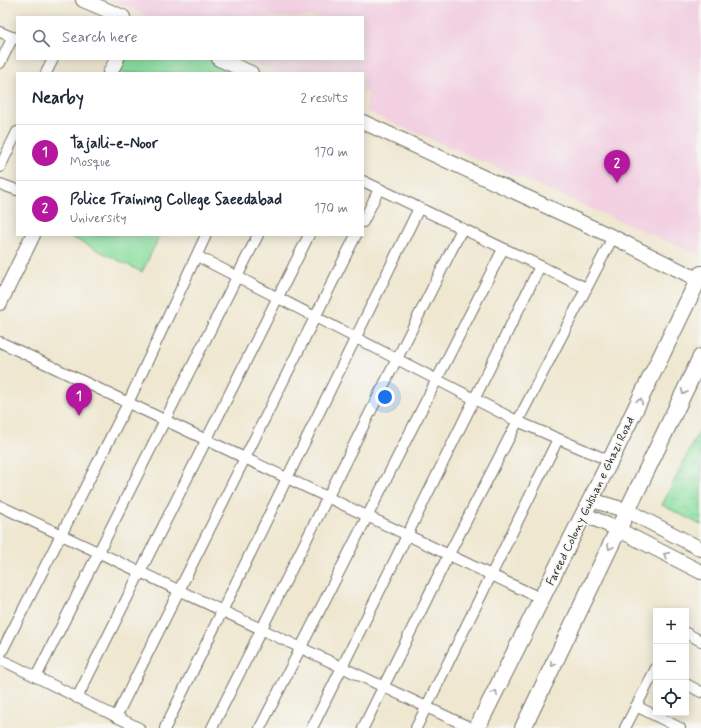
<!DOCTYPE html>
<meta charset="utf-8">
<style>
body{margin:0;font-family:Mynerve,sans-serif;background:#f2f2f3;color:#1f2937}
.controls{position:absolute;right:12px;bottom:12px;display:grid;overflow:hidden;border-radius:0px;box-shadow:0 2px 10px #0003}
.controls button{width:36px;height:36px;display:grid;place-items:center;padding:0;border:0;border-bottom:1px solid #e0e1e3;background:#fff;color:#1f2937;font:20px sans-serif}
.you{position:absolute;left:385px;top:397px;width:14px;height:14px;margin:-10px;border:3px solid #fff;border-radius:50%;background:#1a73e8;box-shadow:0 0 0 6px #1a73e833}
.badge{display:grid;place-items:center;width:26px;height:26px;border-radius:50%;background:#b5179e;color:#fff;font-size:13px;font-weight:700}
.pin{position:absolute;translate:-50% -33px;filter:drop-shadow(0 1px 2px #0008)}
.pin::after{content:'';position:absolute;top:21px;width:14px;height:12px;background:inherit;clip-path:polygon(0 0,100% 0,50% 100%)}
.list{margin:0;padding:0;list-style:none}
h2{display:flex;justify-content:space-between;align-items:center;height:52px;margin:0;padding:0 16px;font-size:17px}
h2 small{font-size:13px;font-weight:400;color:#747a83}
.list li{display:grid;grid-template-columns:26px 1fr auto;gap:12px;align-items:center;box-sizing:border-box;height:56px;padding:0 16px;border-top:1px solid #e0e1e3}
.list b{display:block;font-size:15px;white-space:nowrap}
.list p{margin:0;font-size:13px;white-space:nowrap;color:#747a83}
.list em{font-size:13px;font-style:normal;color:#747a83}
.icon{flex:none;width:22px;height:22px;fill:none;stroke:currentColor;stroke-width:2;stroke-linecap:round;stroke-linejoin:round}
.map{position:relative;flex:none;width:701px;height:728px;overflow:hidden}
.search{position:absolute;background:#fff;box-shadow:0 2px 10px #0003;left:16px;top:16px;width:348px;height:44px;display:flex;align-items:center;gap:10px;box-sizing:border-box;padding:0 14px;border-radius:0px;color:#747a83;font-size:15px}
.panel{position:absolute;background:#fff;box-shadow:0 2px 10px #0003;left:16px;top:72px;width:348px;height:164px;border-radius:0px}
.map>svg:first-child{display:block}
.built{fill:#f2cfe1}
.green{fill:#8ce0a2;stroke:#5c8666}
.park{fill:url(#park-crowns);stroke:#5c8666}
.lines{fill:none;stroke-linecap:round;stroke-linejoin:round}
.street-casing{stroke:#706d65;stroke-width:12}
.secondary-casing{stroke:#706d65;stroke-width:16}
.primary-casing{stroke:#706d65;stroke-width:18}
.street{stroke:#fff;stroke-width:10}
.secondary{stroke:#fff;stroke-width:14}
.primary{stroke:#fff;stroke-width:16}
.oneway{stroke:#a0a0a0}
.labels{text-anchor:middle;stroke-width:3;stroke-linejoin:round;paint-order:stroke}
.street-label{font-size:12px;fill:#2b2b2b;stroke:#f6f6f2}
</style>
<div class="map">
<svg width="701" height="728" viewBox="0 0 701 728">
<defs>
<pattern id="park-crowns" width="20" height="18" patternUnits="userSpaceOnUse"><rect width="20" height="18" fill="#8ce0a2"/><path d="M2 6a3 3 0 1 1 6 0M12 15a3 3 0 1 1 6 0" fill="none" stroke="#79c08c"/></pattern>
</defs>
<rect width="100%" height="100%" fill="#f6f6f2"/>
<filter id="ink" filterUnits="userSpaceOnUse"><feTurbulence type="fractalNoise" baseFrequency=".025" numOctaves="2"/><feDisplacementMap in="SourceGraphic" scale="8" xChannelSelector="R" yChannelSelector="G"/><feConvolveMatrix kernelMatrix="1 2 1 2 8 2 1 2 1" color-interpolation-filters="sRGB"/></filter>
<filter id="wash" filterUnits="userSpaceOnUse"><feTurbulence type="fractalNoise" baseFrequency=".012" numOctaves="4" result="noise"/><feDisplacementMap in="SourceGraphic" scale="16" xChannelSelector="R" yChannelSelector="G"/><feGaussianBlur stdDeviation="0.9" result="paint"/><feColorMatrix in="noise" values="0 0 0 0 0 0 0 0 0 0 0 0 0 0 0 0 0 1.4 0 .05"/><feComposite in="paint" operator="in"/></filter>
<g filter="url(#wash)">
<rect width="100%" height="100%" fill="#efe7d0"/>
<path class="built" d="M111,0h590v252l-2,3 -333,-144 2,-18 -5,-1v-19h-85l-32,-14h117v-42h-213z"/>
<g class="green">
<path d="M117,59h102l32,14h-141z"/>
<path d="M67,235h93l-18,37z"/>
</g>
<path class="park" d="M701,427v98l-39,-20z"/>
</g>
<g filter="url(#ink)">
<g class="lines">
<defs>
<g id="street">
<path d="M0,32l17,7"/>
<path d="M0,63l13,-26"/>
<path d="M46,73l7,-14"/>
<path d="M0,167l17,-35"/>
<path d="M363,181l223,107"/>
<path d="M0,184l17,6"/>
<path d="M363,222l16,-33"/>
<path d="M197,256l320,165 93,40"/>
<path d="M0,342l542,257"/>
<path d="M0,506l471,222"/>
<path d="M686,633l15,8"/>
<path d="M0,655l128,-252 78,-168"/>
<path d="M0,659l139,69"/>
<path d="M36,677l222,-442"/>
<path d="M686,684l15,8"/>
<path d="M77,698l232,-463"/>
<path d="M636,706l44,22"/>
<path d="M116,717l240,-482"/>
<path d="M165,728l254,-520"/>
<path d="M212,728l250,-499"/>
<path d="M260,728l243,-479"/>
<path d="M312,728l228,-462"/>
<path d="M363,728l86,-174 164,-317"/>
<path d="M416,728l142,-289"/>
<path d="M625,728l31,-60"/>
</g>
<g id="secondary">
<path d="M83,0l40,17"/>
<path d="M219,59l32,14"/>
<path d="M110,73l7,-14"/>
<path d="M363,122l250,115 88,44"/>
<path d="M0,303l33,-68"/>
<path d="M591,500l37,11 73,38"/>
<path d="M584,514l35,16 82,42"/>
</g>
<g id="primary">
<path d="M477,728l133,-267 91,-187"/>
<path d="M523,728l178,-371"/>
</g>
</defs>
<use href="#street" class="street-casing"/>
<use href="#secondary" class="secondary-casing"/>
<use href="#primary" class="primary-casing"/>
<use href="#street" class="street"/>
<use href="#secondary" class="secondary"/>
<use href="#primary" class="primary"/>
</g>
<defs><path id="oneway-chevron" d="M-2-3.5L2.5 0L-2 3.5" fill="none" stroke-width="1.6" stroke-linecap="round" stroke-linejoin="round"/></defs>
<g class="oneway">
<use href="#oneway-chevron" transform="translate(684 392) rotate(115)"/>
<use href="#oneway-chevron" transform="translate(640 401) rotate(-64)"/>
<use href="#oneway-chevron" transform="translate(610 547) rotate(116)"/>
<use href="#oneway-chevron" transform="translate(666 555) rotate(-153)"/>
<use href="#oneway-chevron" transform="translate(553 664) rotate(116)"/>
<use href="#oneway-chevron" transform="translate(495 693) rotate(-63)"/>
</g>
</g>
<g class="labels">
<g class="street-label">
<text transform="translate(590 501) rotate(-64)" y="4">Fareed Colony Gulshan e Ghazi Road</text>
</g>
</g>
</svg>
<div class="controls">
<button>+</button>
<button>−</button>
<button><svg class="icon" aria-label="locate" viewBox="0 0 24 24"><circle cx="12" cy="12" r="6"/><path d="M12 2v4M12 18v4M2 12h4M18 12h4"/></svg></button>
</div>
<div class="you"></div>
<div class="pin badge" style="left:79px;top:416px">1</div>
<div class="pin badge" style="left:617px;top:183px">2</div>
<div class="search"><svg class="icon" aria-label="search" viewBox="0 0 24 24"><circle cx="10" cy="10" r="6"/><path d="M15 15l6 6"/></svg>Search here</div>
<section class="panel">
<h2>Nearby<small>2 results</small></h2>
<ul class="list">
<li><span class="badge">1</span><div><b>Tajalli-e-Noor</b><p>Mosque</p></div><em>170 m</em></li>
<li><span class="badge">2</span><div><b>Police Training College Saeedabad</b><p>University</p></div><em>170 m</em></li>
</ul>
</section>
</div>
